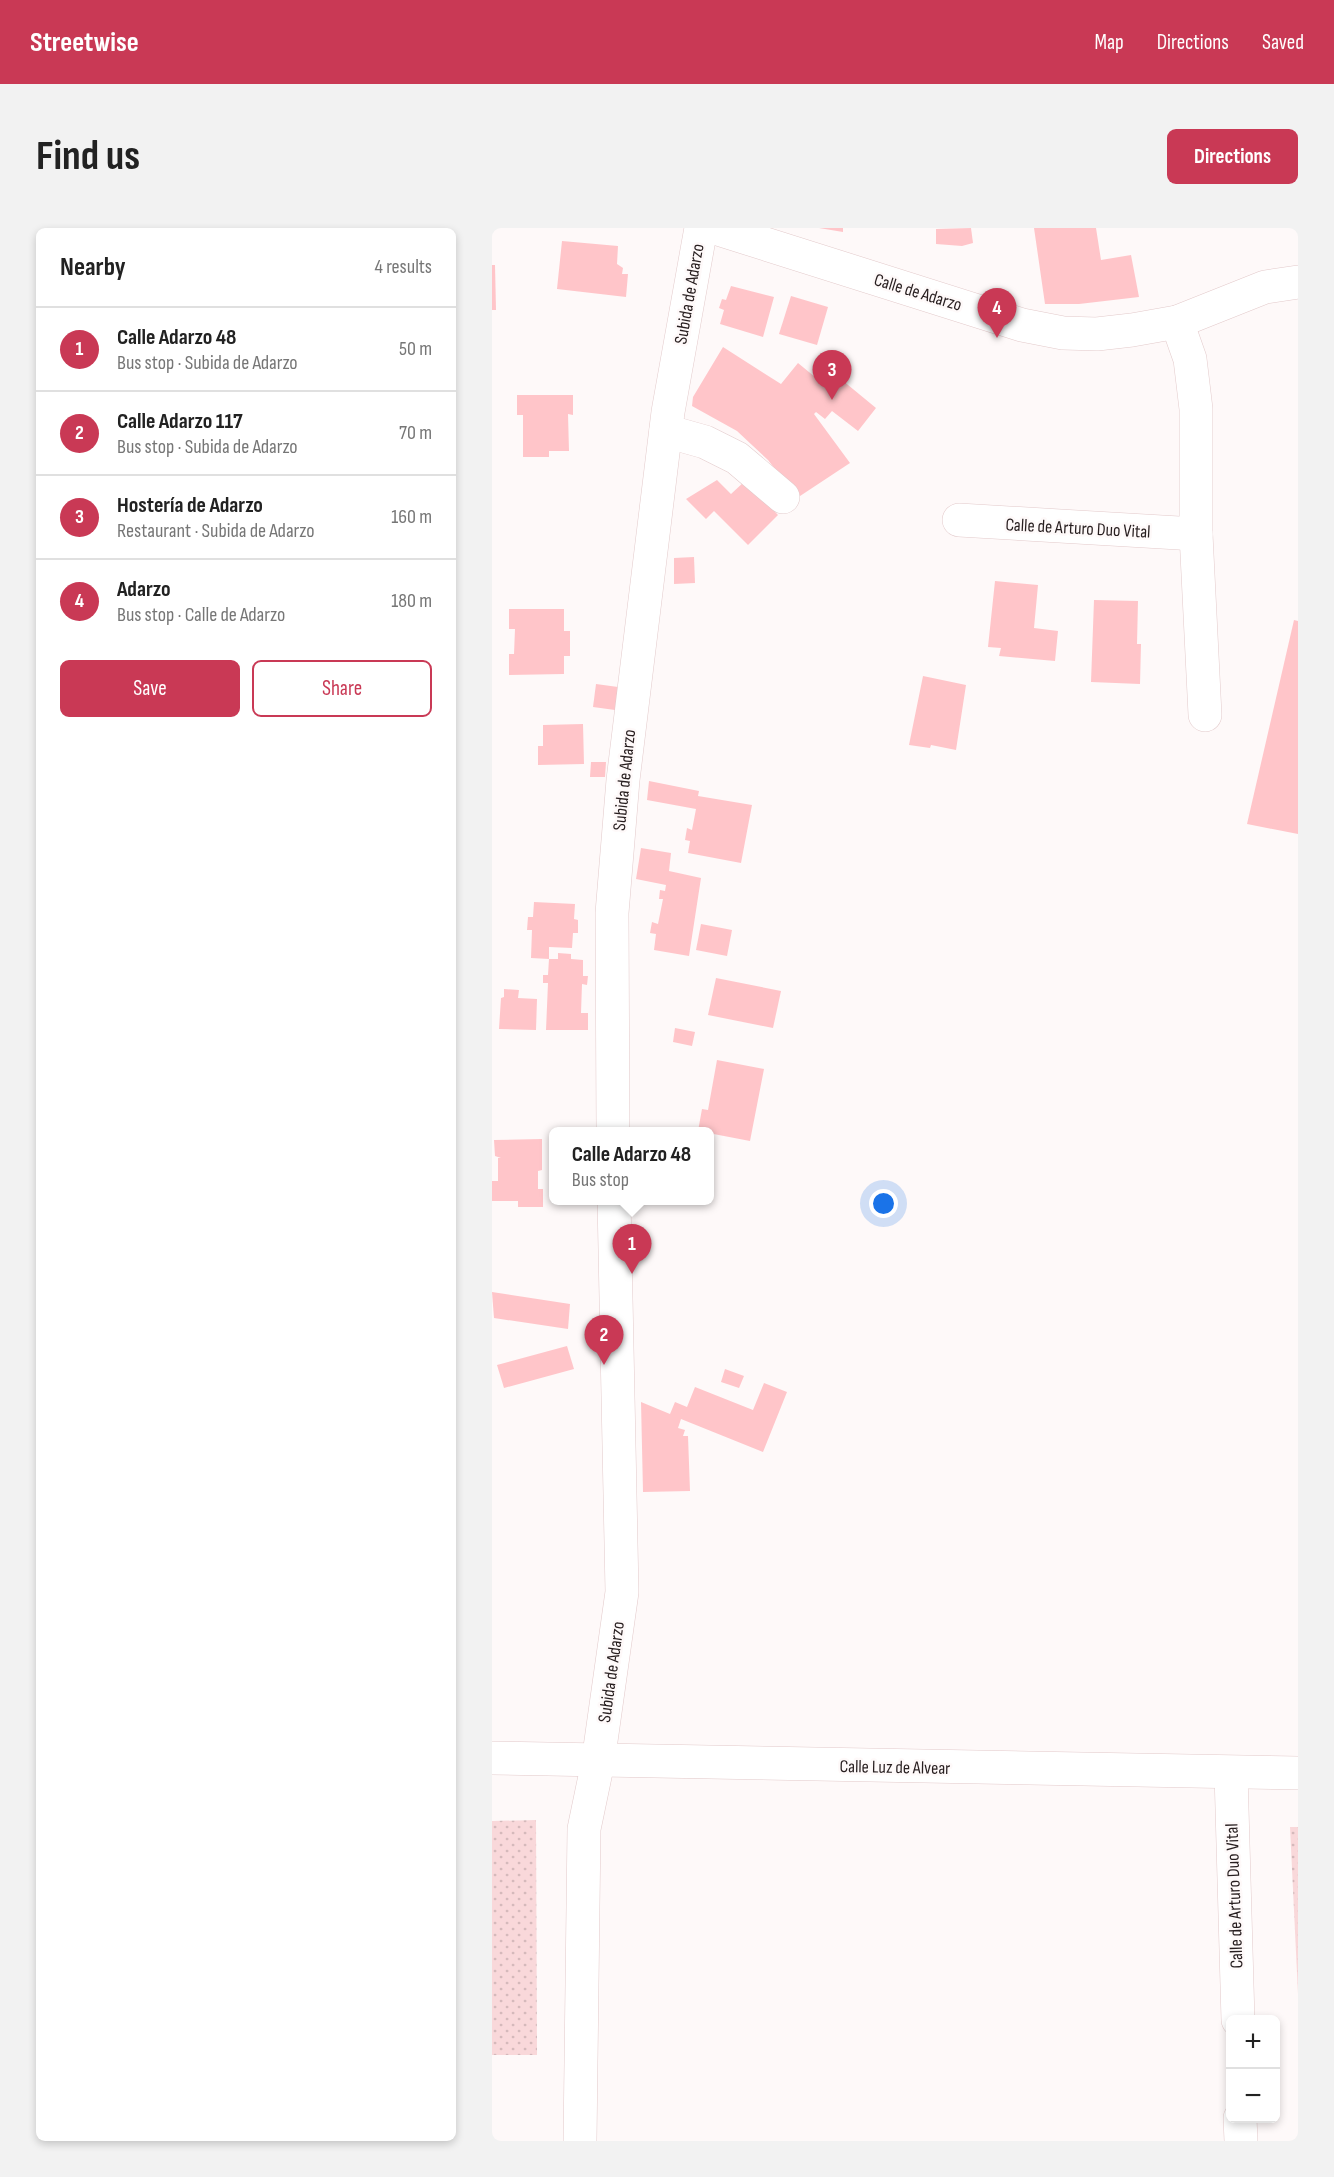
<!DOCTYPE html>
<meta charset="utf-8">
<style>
body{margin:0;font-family:"Sofia Sans Condensed",sans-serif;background:#f2f2f2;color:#222}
.controls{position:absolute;right:18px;bottom:18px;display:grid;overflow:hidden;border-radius:9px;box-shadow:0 3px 9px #0003}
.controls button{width:54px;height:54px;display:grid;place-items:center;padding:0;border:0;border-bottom:2px solid #e0e0e0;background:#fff;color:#222;font:30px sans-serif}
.you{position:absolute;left:392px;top:976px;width:21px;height:21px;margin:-15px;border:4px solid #fff;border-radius:50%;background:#1a73e8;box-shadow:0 0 0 9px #1a73e833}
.badge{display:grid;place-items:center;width:39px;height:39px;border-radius:50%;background:#c93955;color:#fff;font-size:20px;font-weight:700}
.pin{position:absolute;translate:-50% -50px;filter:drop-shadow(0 2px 3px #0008)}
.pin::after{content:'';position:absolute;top:32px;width:21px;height:18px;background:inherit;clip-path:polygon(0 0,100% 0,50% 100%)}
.popup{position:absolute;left:57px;top:899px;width:165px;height:78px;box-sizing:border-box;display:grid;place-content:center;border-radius:9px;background:#fff;filter:drop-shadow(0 2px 4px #0005);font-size:20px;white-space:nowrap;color:#767676}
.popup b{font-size:22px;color:#222}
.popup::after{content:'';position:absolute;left:50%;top:100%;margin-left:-12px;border:12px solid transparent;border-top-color:#fff}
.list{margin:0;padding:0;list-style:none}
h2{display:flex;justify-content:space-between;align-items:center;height:78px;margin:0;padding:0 24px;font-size:26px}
h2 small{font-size:20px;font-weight:400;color:#767676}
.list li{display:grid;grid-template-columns:39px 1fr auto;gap:18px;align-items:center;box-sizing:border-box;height:84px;padding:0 24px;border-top:2px solid #e0e0e0}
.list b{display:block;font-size:22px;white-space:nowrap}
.list p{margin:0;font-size:20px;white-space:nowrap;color:#767676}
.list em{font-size:20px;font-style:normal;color:#767676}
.actions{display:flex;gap:12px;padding:18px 24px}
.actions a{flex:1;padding:14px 0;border:2px solid #c93955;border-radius:9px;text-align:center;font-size:21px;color:#c93955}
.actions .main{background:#c93955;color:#fff}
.map{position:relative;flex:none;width:806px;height:1913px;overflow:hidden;border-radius:9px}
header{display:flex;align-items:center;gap:36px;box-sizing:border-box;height:84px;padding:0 30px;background:#c93955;color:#fff}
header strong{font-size:28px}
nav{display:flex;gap:33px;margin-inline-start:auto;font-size:21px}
.intro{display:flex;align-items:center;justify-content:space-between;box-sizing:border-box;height:144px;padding:0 36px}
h1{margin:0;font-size:42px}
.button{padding:15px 27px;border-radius:9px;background:#c93955;color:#fff;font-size:21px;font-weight:700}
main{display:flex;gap:36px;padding:0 36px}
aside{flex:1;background:#fff;border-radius:9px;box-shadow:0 3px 9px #0003}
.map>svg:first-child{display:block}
.grass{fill:url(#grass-dots)}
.building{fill:#ffc5c9}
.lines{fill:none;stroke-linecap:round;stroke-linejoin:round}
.minor-casing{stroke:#e3cacb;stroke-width:34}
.minor{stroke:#fff;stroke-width:33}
.labels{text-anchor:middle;stroke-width:5;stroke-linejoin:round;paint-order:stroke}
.street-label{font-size:18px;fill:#271e1f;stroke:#fef9f9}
</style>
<header>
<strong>Streetwise</strong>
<nav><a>Map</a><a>Directions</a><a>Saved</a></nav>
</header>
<div class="intro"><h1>Find us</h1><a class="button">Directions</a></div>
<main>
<aside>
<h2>Nearby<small>4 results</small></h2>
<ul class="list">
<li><span class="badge">1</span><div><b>Calle Adarzo 48</b><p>Bus stop · Subida de Adarzo</p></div><em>50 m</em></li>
<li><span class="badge">2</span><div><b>Calle Adarzo 117</b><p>Bus stop · Subida de Adarzo</p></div><em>70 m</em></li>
<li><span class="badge">3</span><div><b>Hostería de Adarzo</b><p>Restaurant · Subida de Adarzo</p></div><em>160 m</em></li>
<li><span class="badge">4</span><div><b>Adarzo</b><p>Bus stop · Calle de Adarzo</p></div><em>180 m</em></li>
</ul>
<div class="actions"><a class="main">Save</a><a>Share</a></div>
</aside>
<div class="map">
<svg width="806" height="1913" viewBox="0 0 806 1913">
<defs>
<pattern id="grass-dots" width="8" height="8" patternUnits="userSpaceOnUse" patternTransform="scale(1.5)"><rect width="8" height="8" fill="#f9d8da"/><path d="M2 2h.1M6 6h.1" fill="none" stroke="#d5b9bb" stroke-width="1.8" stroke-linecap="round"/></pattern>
</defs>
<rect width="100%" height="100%" fill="#fef9f9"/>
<g class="grass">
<path d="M44,1592l1,235h-45v-234z"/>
<path d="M798,1599h8v167z"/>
</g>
<g class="building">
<path d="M327,0h24v4z"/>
<path d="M479,0l2,15 -11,3 -26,-2v-15z"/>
<path d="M542,0h62l5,32 30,-5 8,42 -60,7h-34z"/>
<path d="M70,13l56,5 -1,18 6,4 -1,6h6l-2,23 -69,-8z"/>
<path d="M0,37h3l1,45h-4z"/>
<path d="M239,58l43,11 -11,40 -43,-13 4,-14 -5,-2 3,-9 4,1z"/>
<path d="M299,68l37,11 -11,38 -38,-11z"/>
<path d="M231,119l58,37 17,-21 34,28 10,-11 34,28 -18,23 -26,-20 -7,8 -9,-7 -2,2 36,49 -53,35 -29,-38 -31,-29 -45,-25 1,-9z"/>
<path d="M25,167h56v20l-5,-1 1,37h-20v6h-26v-42h-6z"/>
<path d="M225,252l14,14 14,-13 33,34 -30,30 -34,-34 -8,8 -20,-20z"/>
<path d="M202,329l1,26 -21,1v-26z"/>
<path d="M503,353l43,4 -4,43 24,3 -3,30 -56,-5 2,-8 -13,-1z"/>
<path d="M602,372l44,1 -1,43h4l-1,40 -49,-2z"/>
<path d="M17,381h55v22h6v25h-6v18l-55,1v-21h5l1,-25h-6z"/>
<path d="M802,392l4,1v213l-51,-10z"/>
<path d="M431,448l43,9 -10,65 -25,-5 -1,3 -21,-3z"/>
<path d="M104,456l22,3 -3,23 -22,-3z"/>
<path d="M91,496l1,40 -46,1v-19h5v-21z"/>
<path d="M99,534h15l-1,15h-15z"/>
<path d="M157,553l50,10 -1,5 54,9 -11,58 -53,-10 2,-12 -5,-1 2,-12 5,2 4,-21 -49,-9z"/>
<path d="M149,620l30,5 -2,18 32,7 -12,78 -35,-6 2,-16 -6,-1 2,-11 6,2 5,-25h-4l1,-9 5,1 1,-6 -30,-6z"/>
<path d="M42,674l41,2 -1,15 4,1v13h-5l-1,15 -23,-1v12l-18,-1 1,-28h-5l1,-13h5z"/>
<path d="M209,696l31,6 -5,26 -31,-6z"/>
<path d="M66,725l13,1v5l12,1v16h5l-1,9 -5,-1 -1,29h7v17h-42l2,-47h-5v-8h5l1,-16h9z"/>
<path d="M224,750l65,13 -8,37 -65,-13z"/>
<path d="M12,761l15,1 -1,8 19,1 -1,31 -37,-1 2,-31 3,-1z"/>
<path d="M183,800l20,4 -3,14 -19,-4z"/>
<path d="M225,832l47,9 -14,72 -52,-10 4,-22 6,1z"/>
<path d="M50,911v31l-4,1v18h5v18h-25v-6h-26v-20h6v-23h3l-6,-2 -1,-16z"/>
<path d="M0,1064l78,12 -2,25 -74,-11z"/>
<path d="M75,1118l7,23 -70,19 -7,-23z"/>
<path d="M233,1141l19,7 -5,12 -18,-6z"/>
<path d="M272,1155l23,9 -24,60 -82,-33 -3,9 7,2 -2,6h5l2,55 -47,1 -2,-90 29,12 5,-12 12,5 8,-20 58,23z"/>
</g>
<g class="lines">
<defs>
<g id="minor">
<path d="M223,0l307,97 41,8 34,1 35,-4 45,-8 88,-35 33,-5"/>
<path d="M685,94l13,37 6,50v125l9,181"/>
<path d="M174,203l39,11 32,16 46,39"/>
<path d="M467,292l237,14"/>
<path d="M121,904l-1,-219 11,-133 45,-368 33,-184"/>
<path d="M0,1530l806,15"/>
<path d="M739,1545l7,247"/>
<path d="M748,1890l1,23"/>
<path d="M88,1913l4,-312 14,-67 24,-170 -8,-392"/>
</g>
</defs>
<use href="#minor" class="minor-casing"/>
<use href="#minor" class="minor"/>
</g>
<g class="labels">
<g class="street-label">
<text transform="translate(426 64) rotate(17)" y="6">Calle de Adarzo</text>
<text transform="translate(197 66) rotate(-80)" y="6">Subida de Adarzo</text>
<text transform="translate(586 300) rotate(3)" y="6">Calle de Arturo Duo Vital</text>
<text transform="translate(132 552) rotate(-84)" y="6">Subida de Adarzo</text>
<text transform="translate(119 1444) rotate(-82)" y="6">Subida de Adarzo</text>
<text transform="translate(403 1539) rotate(1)" y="6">Calle Luz de Alvear</text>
<text transform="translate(742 1668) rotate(-92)" y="6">Calle de Arturo Duo Vital</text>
</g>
</g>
</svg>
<div class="controls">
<button>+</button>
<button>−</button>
</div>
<div class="you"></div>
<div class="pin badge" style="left:140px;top:1046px">1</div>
<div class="popup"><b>Calle Adarzo 48</b>Bus stop</div>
<div class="pin badge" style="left:112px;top:1137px">2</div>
<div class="pin badge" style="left:340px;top:172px">3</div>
<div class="pin badge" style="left:505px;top:110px">4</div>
</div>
</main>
